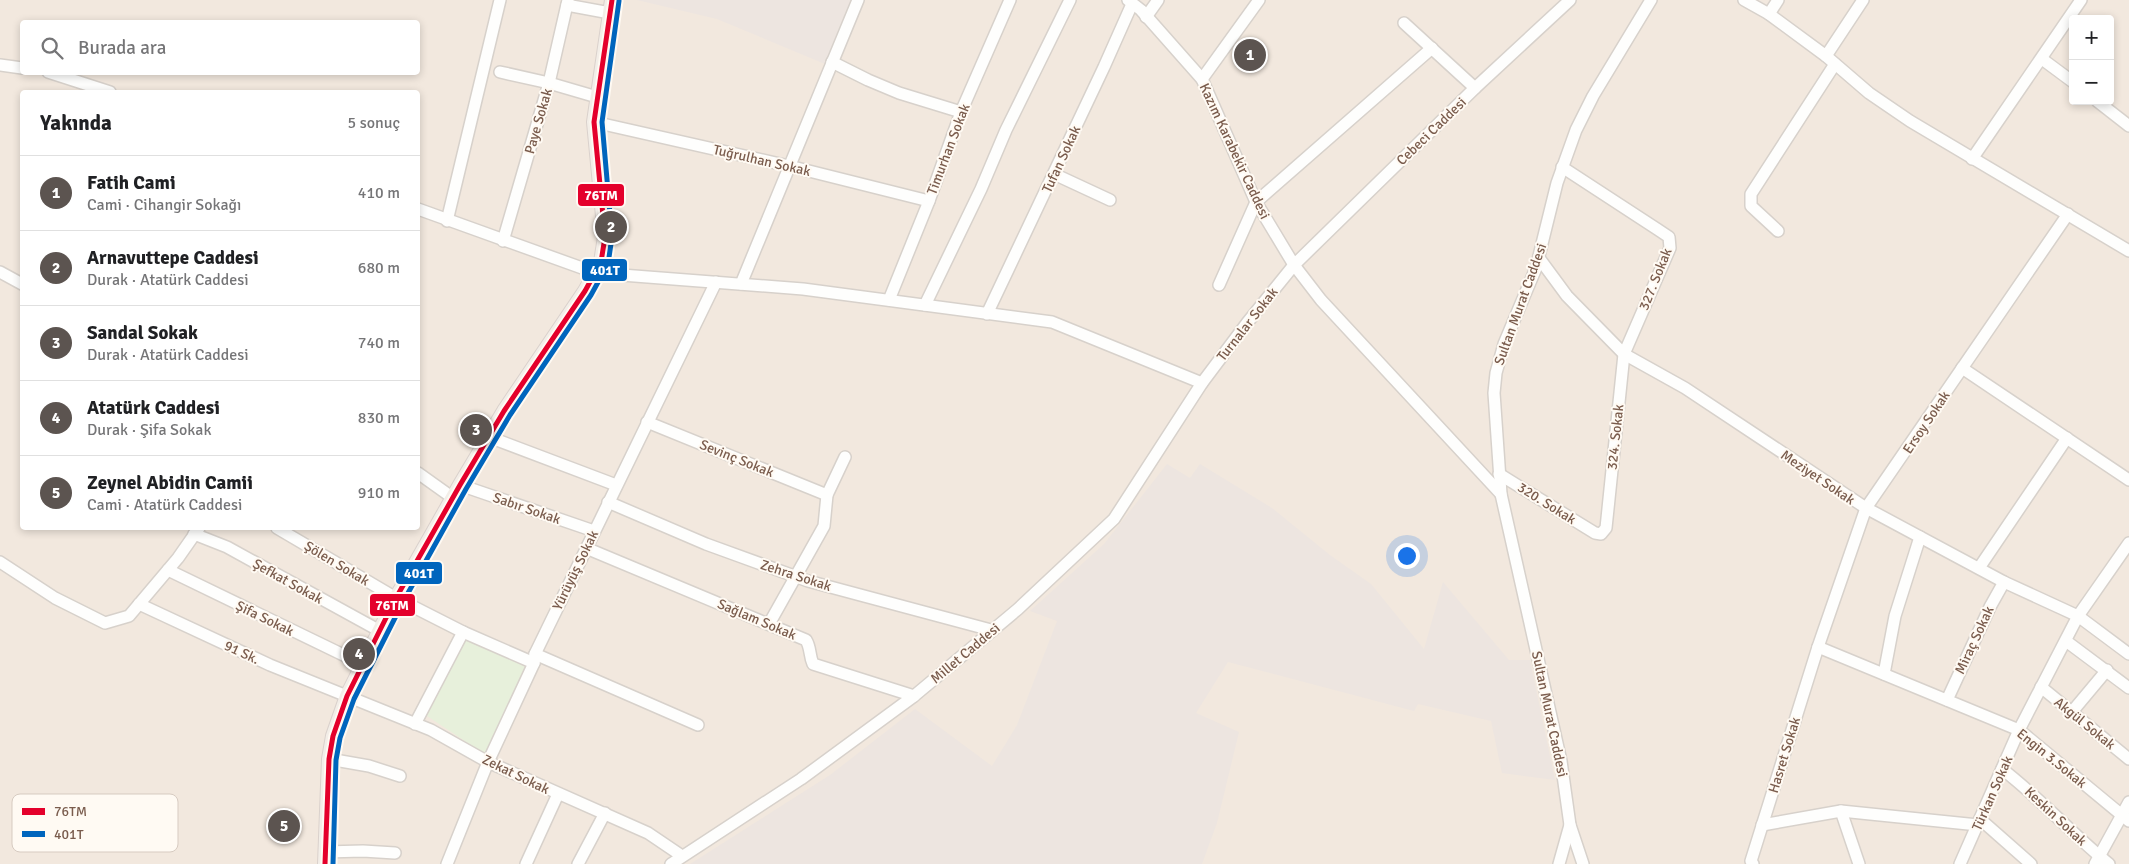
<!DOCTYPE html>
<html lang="tr">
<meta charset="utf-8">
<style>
body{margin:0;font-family:Signika,sans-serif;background:#f6f6f6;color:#202124}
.controls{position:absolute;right:15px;top:15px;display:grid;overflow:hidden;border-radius:5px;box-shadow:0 2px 8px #0003}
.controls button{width:45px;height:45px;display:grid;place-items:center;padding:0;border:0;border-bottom:1px solid #e0e0e0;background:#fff;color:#202124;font:25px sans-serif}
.you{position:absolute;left:1406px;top:555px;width:18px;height:18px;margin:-12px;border:4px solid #fff;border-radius:50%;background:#1a73e8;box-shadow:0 0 0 8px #1a73e833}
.badge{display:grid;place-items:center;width:32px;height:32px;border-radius:50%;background:#5c5450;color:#fff;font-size:16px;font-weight:700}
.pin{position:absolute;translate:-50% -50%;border:2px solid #fff;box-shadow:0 1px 5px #0006}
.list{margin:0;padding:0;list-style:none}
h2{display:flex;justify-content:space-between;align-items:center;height:65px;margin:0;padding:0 20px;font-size:21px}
h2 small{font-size:16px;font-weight:400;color:#757577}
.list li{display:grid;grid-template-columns:32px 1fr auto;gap:15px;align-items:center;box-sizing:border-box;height:75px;padding:0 20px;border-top:1px solid #e0e0e0}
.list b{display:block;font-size:19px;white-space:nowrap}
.list p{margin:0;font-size:16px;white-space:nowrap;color:#757577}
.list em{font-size:16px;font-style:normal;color:#757577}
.icon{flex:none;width:28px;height:28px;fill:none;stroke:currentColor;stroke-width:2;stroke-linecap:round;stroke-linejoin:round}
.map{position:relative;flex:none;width:2129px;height:864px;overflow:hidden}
.search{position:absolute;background:#fff;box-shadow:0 2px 8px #0003;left:20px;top:20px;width:400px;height:55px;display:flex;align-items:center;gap:12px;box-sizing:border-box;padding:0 18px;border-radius:5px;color:#757577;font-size:19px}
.panel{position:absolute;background:#fff;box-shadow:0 2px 8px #0003;left:20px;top:90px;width:400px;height:440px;border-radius:5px}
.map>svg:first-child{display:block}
.residential{fill:#f2e8de;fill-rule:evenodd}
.industrial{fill:#ede5e0}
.green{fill:#e7f0db}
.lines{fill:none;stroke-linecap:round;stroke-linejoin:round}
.minor-casing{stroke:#d7d1cb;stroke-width:14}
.major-casing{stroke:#dad1cc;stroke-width:16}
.minor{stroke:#fefefd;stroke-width:11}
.major{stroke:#f3eee8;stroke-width:14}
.bus-1-casing{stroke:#fffaf3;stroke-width:9}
.bus-2-casing{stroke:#fffaf3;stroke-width:9}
.bus-1{stroke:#e4002b;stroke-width:5}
.bus-2{stroke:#0065bd;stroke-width:5}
.labels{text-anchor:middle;stroke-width:4;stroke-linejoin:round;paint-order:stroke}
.street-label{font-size:14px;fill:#7a5c4d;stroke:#fffaf3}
.key{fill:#fffaf3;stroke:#d7cbc1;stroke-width:1}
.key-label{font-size:14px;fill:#7a5c4d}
.line-badge{stroke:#fffaf3;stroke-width:2}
.badge-label{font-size:14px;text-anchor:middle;font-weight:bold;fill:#fff}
</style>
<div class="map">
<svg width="2129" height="864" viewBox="0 0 2129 864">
<rect width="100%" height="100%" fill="#f9f5f0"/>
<path class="residential" d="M0,0h2129v864h-2129zM2073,19h37v82h-37zM22,22h396v50h-396zM22,92h396v436h-396z"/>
<g class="industrial">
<path d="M637,0h215l-27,64 -108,-45z"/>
<path d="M1167,464l23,14 10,-14 72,44 58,47 41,29 53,65 19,-67 66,78h21l25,120 -53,-7 -11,-52 -73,-17 -4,7 -186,-49 -32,51 43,19 -22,91 -15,41h-512l140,-89 85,-66 77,57 25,-41 40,-104 -27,-10 74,-67z"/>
</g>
<path class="green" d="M465,635l64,34 -43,86 -62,-41z"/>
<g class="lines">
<defs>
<g id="minor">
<path d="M1128,0l13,10 61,69 54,123 38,63 27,35 180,194"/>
<path d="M1744,0l25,14 9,-14"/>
<path d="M567,5l43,8"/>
<path d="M1769,14l57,42 37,-56"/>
<path d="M1146,17l12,-17"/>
<path d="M1404,23l71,65"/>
<path d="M1826,56l43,37 41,28 219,130"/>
<path d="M2042,59l31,23"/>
<path d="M832,62l36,18 31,13 62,19"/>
<path d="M0,65l22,3"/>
<path d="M48,72l62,20"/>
<path d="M500,72l49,11 48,14"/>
<path d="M1202,79l57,-79"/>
<path d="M2097,101l32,25"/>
<path d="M594,122l195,44 140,35"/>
<path d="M1972,159l109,-159"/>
<path d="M1054,174l56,26"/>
<path d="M418,209l178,64 207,16 249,33 150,61"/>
<path d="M447,221l53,-221"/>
<path d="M1778,231l-27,-25v-12l84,-130"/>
<path d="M503,241l46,-158 19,-83"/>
<path d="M1539,258l28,38 57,58 61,34 181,120 138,74 74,34 51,38"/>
<path d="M0,272l22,12"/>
<path d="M741,284l117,-284"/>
<path d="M1219,285l37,-83 176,-154"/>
<path d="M889,300l40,-99 32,-89 49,-112"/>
<path d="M925,305l56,-116 25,-59 64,-130"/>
<path d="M987,314l117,-247 28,-63"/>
<path d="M1962,368l167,112"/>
<path d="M647,422l180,73"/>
<path d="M489,437l127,48"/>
<path d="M418,473l35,25"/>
<path d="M1499,474l96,59 6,1 5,-6 18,-174 46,-106 -1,-11 -12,-8 -95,-62"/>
<path d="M460,485l134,46"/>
<path d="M608,502l98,42 102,37 183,49"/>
<path d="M277,528l119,70 67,34 71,31"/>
<path d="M194,534l33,13 153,84"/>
<path d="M586,548l220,92c5,8 3,15 7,24l101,32"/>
<path d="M0,562l55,36 50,25 24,-7 49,-58 21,-30"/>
<path d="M1979,568l88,-130"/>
<path d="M168,570l194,94"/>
<path d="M139,604l131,61 161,65 57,32 160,71 34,23"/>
<path d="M769,624l55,-98 3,-31 18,-38"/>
<path d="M2066,641l63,47"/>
<path d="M1818,647l201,83 110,91"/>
<path d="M535,654l163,71"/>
<path d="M1884,674l11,-58 25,-79"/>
<path d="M2041,687l88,72"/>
<path d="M1947,700l43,-93 14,-25"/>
<path d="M2071,713l36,-43"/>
<path d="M415,724l48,-92"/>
<path d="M329,759l40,7 31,10"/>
<path d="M2002,769c39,30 70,65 107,95"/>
<path d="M1841,811l18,53"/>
<path d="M1980,819l51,45"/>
<path d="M1762,825l79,-14 137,14"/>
<path d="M325,852l38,-1 32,2"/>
<path d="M447,864l41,-102 46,-99 1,-9 181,-372"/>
<path d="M526,864l32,-70"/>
<path d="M578,864l27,-51"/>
<path d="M671,864l130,-85 113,-83 104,-87 96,-90 88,-136 45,-60 47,-58 181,-177 95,-88"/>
<path d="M1559,864l11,-39"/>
<path d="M1583,864l-13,-39 -9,-64 -60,-267 -7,-101 2,-20 8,-29 32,-76 21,-85 19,-53 17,-34 58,-96"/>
<path d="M1753,864l-2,-3 67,-214 48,-139 202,-294"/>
<path d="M1960,864l59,-134 59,-114 51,-73"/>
<path d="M2095,864l34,-62"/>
</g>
<path id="major" d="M325,864l4,-105 4,-23 14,-40 49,-98 64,-113 44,-74 81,-120 16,-29 4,-25 -11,-115 18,-122"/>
</defs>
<use href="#minor" class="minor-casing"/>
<use href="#major" class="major-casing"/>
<use href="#minor" class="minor"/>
<use href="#major" class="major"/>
<defs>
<path id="bus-1" d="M325,864l4,-105 4,-23 14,-40 49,-98 64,-113 44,-74 81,-120 16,-29 4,-25 -11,-115 18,-122"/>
<path id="bus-2" d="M333,864l3,-104 4,-22 14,-39 49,-97 63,-113 44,-74 81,-120 17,-31 4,-27 -10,-115 17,-121"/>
</defs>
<use href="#bus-1" class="bus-1-casing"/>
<use href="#bus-2" class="bus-2-casing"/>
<use href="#bus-1" class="bus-1"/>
<use href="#bus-2" class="bus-2"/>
</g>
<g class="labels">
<g class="street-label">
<text transform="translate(538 121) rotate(-74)" y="5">Paye Sokak</text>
<text transform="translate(1431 131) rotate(-44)" y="5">Cebeci Caddesi</text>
<text transform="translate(948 149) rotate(-69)" y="5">Timurhan Sokak</text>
<text transform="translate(1235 151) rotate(65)" y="5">Kazım Karabekir Caddesi</text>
<text transform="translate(1061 159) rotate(-65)" y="5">Tufan Sokak</text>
<text transform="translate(762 160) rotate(13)" y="5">Tuğrulhan Sokak</text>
<text transform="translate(1655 279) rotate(-68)" y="5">327. Sokak</text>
<text transform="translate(1520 304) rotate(-70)" y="5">Sultan Murat Caddesi</text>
<text transform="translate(1247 324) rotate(-52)" y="5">Turnalar Sokak</text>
<text transform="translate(1926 422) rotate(-56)" y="5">Ersoy Sokak</text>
<text transform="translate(1615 437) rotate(-84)" y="5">324. Sokak</text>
<text transform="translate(737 458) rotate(22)" y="5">Sevinç Sokak</text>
<text transform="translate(1818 477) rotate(34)" y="5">Meziyet Sokak</text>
<text transform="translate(1547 503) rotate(32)" y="5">320. Sokak</text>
<text transform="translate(527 508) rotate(19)" y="5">Sabır Sokak</text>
<text transform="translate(337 563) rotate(31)" y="5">Şölen Sokak</text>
<text transform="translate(575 570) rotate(-64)" y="5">Yürüyüş Sokak</text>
<text transform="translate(796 575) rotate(18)" y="5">Zehra Sokak</text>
<text transform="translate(288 581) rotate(29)" y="5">Şefkat Sokak</text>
<text transform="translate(265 618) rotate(26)" y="5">Şifa Sokak</text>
<text transform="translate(757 619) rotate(23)" y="5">Sağlam Sokak</text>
<text transform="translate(1974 640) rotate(-65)" y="5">Miraç Sokak</text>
<text transform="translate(242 652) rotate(25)" y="5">91 Sk.</text>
<text transform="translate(965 653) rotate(-40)" y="5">Millet Caddesi</text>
<text transform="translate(1550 714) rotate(78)" y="5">Sultan Murat Caddesi</text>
<text transform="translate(2085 723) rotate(39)" y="5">Akgül Sokak</text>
<text transform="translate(1784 755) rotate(-73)" y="5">Hasret Sokak</text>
<text transform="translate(2052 758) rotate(39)" y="5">Engin 3.Sokak</text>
<text transform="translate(516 774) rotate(26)" y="5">Zekat Sokak</text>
<text transform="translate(1992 793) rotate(-66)" y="5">Türkan Sokak</text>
<text transform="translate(2056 816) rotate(43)" y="5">Keskin Sokak</text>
</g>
</g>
<rect x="12" y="794" width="166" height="58" rx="8" class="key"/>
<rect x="22" y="808" width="23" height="7" fill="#e4002b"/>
<rect x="22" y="831" width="23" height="6" fill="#0065bd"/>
<g class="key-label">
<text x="54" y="816">76TM</text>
<text x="54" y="839">401T</text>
</g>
<g class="line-badge">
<rect x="577" y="183" width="48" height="24" rx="5" fill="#e4002b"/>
<rect x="581" y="258" width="47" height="24" rx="5" fill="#0065bd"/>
<rect x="395" y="561" width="48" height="24" rx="5" fill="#0065bd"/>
<rect x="369" y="593" width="47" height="24" rx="5" fill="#e4002b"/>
</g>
<g class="badge-label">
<text x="601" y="200">76TM</text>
<text x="605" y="275">401T</text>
<text x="419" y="578">401T</text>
<text x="392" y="610">76TM</text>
</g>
</svg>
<div class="controls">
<button>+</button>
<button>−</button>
</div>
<div class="you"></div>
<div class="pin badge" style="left:1250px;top:55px">1</div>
<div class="pin badge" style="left:611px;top:227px">2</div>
<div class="pin badge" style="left:476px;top:430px">3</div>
<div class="pin badge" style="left:359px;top:654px">4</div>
<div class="pin badge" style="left:284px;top:826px">5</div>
<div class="search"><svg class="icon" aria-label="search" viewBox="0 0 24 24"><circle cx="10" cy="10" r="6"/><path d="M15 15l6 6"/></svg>Burada ara</div>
<section class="panel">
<h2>Yakında<small>5 sonuç</small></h2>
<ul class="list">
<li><span class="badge">1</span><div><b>Fatih Cami</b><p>Cami · Cihangir Sokağı</p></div><em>410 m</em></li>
<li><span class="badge">2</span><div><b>Arnavuttepe Caddesi</b><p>Durak · Atatürk Caddesi</p></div><em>680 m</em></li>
<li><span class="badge">3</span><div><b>Sandal Sokak</b><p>Durak · Atatürk Caddesi</p></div><em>740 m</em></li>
<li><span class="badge">4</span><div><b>Atatürk Caddesi</b><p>Durak · Şifa Sokak</p></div><em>830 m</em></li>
<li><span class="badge">5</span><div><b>Zeynel Abidin Camii</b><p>Cami · Atatürk Caddesi</p></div><em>910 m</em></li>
</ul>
</section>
</div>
